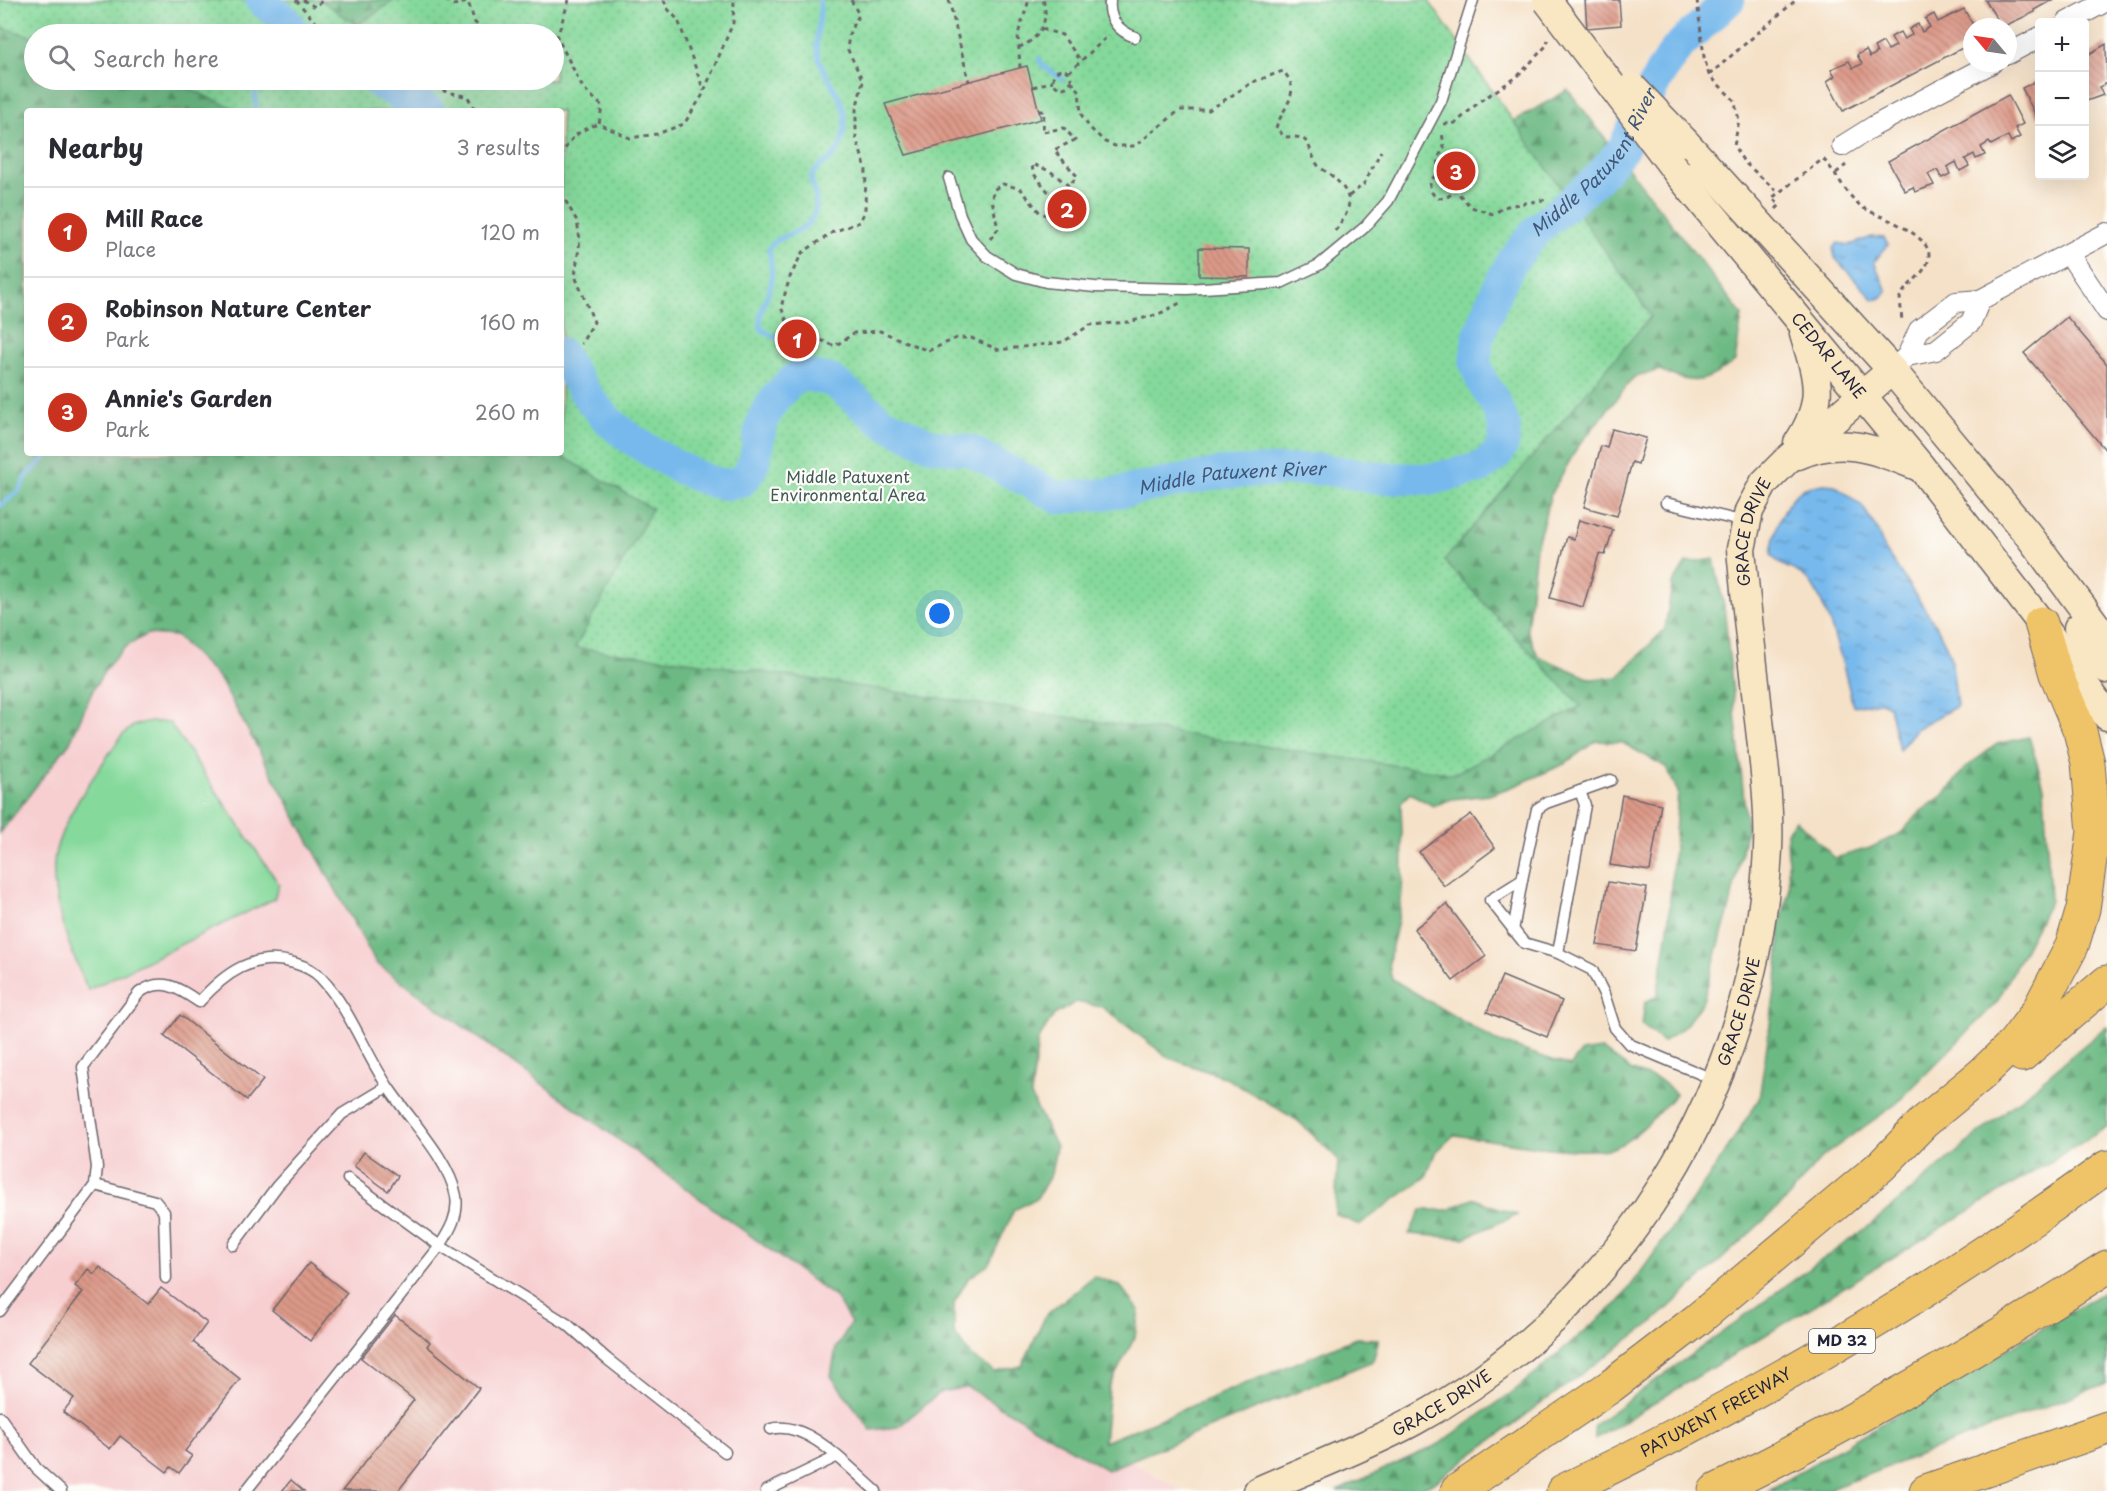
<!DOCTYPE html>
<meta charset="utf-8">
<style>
body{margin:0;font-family:"Playpen Sans",sans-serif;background:#f7f7f7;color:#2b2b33}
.controls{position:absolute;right:18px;top:18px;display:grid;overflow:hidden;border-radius:6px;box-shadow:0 6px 24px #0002}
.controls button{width:54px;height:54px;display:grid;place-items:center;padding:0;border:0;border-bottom:2px solid #e1e1e2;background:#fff;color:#2b2b33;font:30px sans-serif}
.compass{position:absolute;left:1963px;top:18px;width:54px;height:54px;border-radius:50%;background:#fff;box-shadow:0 6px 24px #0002;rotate:299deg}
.you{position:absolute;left:940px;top:614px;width:21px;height:21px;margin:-15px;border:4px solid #fff;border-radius:50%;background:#1a73e8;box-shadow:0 0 0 9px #1a73e833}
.badge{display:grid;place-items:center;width:39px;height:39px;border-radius:50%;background:#c8321e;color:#fff;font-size:20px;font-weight:700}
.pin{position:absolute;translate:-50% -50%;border:3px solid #fff;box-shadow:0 2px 6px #0006}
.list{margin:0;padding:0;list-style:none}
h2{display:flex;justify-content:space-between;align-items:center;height:78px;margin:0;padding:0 24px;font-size:26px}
h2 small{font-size:20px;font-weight:400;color:#7c7c81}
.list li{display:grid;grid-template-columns:39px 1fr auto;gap:18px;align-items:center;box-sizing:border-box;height:90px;padding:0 24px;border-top:2px solid #e1e1e2}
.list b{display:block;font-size:22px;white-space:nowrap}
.list p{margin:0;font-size:20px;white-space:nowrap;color:#7c7c81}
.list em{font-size:20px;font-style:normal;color:#7c7c81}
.icon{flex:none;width:33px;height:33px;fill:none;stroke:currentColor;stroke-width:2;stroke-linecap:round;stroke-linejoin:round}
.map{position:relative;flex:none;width:2107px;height:1491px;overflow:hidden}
.search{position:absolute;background:#fff;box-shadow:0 6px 24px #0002;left:24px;top:24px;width:540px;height:66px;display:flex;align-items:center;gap:15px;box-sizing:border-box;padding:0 21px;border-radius:33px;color:#7c7c81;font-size:22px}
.panel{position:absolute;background:#fff;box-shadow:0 6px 24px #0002;left:24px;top:108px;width:540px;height:348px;border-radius:6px}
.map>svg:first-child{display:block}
.built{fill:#f7cfd1}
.grass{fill:#85d99b;stroke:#547e6b;stroke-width:1.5}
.forest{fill:url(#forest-firs);stroke:#476e5f;stroke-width:1.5;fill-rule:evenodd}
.park{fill:url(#park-dots);stroke:#547e6b;stroke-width:1.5}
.water{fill:url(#water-ripples);stroke:#4c6e94;stroke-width:1.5}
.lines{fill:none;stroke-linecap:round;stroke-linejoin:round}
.stream{stroke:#77b9ec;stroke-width:5}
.river{stroke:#77b9ec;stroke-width:32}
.building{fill:url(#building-back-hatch)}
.lane-casing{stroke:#6c656c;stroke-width:13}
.street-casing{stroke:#6c656c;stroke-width:22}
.secondary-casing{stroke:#6c656c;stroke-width:31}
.highway-casing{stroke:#6c656c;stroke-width:35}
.path{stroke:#6c656c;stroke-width:3;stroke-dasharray:4.5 4.5;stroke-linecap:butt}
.lane{stroke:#fff;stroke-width:10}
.street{stroke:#fff;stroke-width:20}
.secondary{stroke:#f9e7c3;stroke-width:28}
.highway{stroke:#efc469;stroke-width:33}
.secondary-bridge-casing{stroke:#6c656c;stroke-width:31;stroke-linecap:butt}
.secondary-bridge{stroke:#f9e7c3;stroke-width:28}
.labels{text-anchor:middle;stroke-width:4.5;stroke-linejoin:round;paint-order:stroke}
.shield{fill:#fdfcf7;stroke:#646373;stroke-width:1.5}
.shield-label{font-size:15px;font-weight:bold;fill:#22223b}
.street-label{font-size:16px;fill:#22223b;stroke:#fdfcf7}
.park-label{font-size:16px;fill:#405958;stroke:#fdfcf7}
.water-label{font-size:18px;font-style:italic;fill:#405779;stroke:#fdfcf7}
</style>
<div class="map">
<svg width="2107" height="1491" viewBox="0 0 2107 1491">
<defs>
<pattern id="forest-firs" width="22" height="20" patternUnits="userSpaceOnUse" patternTransform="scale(1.5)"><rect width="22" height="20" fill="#6cb983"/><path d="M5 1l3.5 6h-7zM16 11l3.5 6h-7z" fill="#58966c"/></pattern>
<pattern id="park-dots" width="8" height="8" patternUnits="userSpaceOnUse" patternTransform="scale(1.5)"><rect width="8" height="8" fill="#85d99b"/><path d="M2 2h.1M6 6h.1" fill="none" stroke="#73ba86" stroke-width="1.8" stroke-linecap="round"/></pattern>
<pattern id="water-ripples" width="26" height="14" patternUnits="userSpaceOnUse" patternTransform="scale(1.5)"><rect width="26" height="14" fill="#77b9ec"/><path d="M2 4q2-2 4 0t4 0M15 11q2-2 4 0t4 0" fill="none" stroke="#6196c0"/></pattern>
<pattern id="building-back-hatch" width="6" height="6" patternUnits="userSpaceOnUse" patternTransform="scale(1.5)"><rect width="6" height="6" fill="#dd9a89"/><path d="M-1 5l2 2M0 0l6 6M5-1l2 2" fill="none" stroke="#b37d71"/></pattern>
</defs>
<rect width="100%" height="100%" fill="#fdfcf7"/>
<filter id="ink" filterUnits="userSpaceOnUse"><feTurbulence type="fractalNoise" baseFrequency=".0167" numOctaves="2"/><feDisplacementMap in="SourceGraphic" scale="12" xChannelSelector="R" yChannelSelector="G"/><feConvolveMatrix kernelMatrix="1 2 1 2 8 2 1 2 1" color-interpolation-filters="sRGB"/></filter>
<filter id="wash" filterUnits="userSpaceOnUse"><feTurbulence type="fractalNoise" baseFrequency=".008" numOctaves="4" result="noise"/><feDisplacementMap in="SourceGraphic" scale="24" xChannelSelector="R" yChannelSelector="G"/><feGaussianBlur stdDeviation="1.35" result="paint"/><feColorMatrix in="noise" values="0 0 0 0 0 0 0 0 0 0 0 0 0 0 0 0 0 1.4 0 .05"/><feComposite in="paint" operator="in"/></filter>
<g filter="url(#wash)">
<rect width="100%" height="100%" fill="#f5e1c8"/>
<path class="built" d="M0,27l34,53 -7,31v342l848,862 308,176h-1183z"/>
<path class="grass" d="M145,722h24l110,162 -5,15 -186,91c-17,-38 -45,-104 -30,-147 13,-38 41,-73 63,-107l12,-10z"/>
<g class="forest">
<path d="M0,0h895l588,139 85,-49 174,225 -7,46c-30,22 -41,26 -75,9l-26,7 -57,71 -26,46 -15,54 -9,82 11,26 53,23 27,-2 47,-48 7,-44 14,-22 28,-4 10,47 23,222 -17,78 -27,95 -18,25 -22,16 -21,-17 3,-23 12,-6 11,-67 10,-137 -12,-25 -45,-25 -25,-1 -32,23 -47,21 -28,10 -37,4 -19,7 -23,-13 -9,10c1,49 6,82 -6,131 -4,17 -9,29 -3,45l102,61 76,26 11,-14 21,-3 30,22 28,9 16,14c-15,16 -38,42 -58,52 -26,13 -130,-7 -164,-11l-19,18 -9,24 -67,48 -24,-11 3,-55 -41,-39 -71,-42 -57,-20 -67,-51 -26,-5 -22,13 -16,25 -7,56 25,51 -5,27 -14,24 -23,12 -25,54 -21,15 -14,24v30l17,23 24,16 27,-6 24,-51 48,-39 26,10 19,24 -4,27 -26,50 -5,55 252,-104 23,1 -6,22 -266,109 -140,-83 -26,5 -43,35 -27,3 -40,-54 5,-28 15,-25 -15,-25 -460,-335 -157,-285 -43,-42 -29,-2 -23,14 -17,19 -14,23 -23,52 -70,91zM34,34h520v46h-520zM27,111h534v342h-534z"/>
<path d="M2029,737l15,50 6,114 -53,101 -101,102 -74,53 -37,44 -131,120 -218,160 -20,10h-79l102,-47 75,-53 106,-90 93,-130 46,-72 19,-129 2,-48 9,-30 -2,-61 9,-11 39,38 35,-10 31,-15 20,-22 25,-18 18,-24 33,-25z"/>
<path d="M2107,1026v101l-512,312 -1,-14 276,-200z"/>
<path d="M1472,1198l45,17 -53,23 -55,-4 12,-24h28z"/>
<path d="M2107,1290v93l-282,108h-58z"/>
</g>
<path class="park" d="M0,0h320l37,25 38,-25h1033l223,316 -207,245 137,145 -127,68 -767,-113 -112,-13 77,-139 -95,-56h4v-342h-321l-72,-31h386v-46h-520v3l-34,-10z"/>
<g class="water">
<path d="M1872,237l12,1 4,7 -14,17 13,29 -6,7 -7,2 -39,-42 -2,-10 5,-5 12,2z"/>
<path d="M1824,484l11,1 27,21 15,23 7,19 53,79 14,29 6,50 -40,22 -18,22 -10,-44 -9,-4 -27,4c-7,-31 -25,-104 -45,-126 -12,-13 -26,-10 -37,-26 3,-22 12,-54 34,-66 5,-2 13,-3 19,-4z"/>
</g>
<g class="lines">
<g class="stream">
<path d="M1039,59l4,7 19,13"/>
<path d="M255,80l1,31"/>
<path d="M800,374l-4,-26 -34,-18c-6,-19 5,-28 9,-46 2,-12 0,-23 -2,-35 12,-20 47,-12 47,-48 0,-8 -4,-16 -5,-24 9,-18 24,-12 31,-37 13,-43 -19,-54 -25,-90 -2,-16 5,-33 3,-50"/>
<path d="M0,506l19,-15 7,-14 24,-24"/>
</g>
<g class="river">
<path d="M261,0l24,20 11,14"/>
<path d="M375,80l54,31"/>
<path id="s1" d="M561,354c14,24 28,47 48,67 21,20 85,59 113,63 6,1 13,-1 19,-2 17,-17 15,-33 20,-56 6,-22 22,-38 39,-52l33,7 50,41 48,23 40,6 88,47 56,-5 106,-20 101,-4 59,9 52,1 47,-11 16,-12 7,-11 2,-18 -10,-25 -13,-20 -7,-19 3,-25 19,-49 16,-29 24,-30 59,-50 26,-30 37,-75 18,-27 52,-48"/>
</g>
</g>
<g id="blocks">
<g class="building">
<path d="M1585,0h34l2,25 -34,3z"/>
<path d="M1985,0h67l-18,10 1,2 -33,15z"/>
<path d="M1964,9l10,18 -2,16 -129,68 -16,-30 8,-5 -4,-7 18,-8 4,7 9,-4 -5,-9 9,-5 4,7 7,-4 -3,-6 9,-5 5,8 8,-4 -5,-9 9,-5 4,7 8,-4 -3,-6 9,-5 4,8 8,-5 -5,-8 9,-5 4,8z"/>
<path d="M2106,44l1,39 -8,4 4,8 -19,7v-45z"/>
<path d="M1027,66l14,53 -135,36 -21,-51z"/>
<path d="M2038,80l2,37 -3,1 -15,-30z"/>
<path d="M2008,95l15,29 -8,4 5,9 -9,5 -3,-6 -17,9 -2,-3 -8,5 4,8 -9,4 -2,-5 -9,5 4,7 -9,5 -4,-9 -9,5 3,7 -8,4 -5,-8 -9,4 6,11 -19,7 -2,-5 -8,4 -17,-30z"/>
<path d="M1199,248l50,1v28l-50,-1z"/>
<path d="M2067,317l40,47v88l-83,-99z"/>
<path d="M1612,429l34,9 -8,26 -6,-2 -15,54 -33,-9 17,-61 6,2z"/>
<path d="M1579,520l34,10 -8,25 -6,-1 -16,53 -33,-9 17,-61 7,2z"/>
<path d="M1622,795l39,9 -11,67 -40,-6z"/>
<path d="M1471,814l24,34 -51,38 -25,-34z"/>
<path d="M1608,882l39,6 -11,63 -39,-6z"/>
<path d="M1447,904l39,52 -33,25 -39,-52z"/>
<path d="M1502,976l60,25 -15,36 -60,-25z"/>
<path d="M180,1015l83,65 -16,20 -83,-64z"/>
<path d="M364,1152l34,24 -10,15 -34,-25z"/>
<path d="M309,1263l38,30 -37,48 -38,-31z"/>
<path d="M100,1267l48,37 13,-16 46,35 -14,19 47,37 -55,72 7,5 -13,17 -8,-6 -4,5 -47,-36 -10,13 -47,-37 11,-14 -46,-35 55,-71 -8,-6 13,-17 6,5z"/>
<path d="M395,1315l35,27 -3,4 52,42 -81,103h-56l72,-91 -53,-42z"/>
<path d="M291,1480l13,11h-22z"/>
</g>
</g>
</g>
<g filter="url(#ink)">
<use href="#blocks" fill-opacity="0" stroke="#6c656c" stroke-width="1.5"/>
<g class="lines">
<defs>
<g id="lane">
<path d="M1110,0c-2,19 8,31 25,37"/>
<path d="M949,178l11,37 11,24 16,17 29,18 30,8 49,5 92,2 94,-6 38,-18 46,-38 23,-26 53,-100 32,-101"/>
<path d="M1666,503l79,19"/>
<path d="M1611,780l-65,23 -9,6 -15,71 -32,20 34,43 34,10 34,17 12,24 11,34 14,16 86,36"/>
<path d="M1513,931l9,-51"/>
<path d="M1558,953l27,-148 -5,-14"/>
<path d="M348,1179l92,67 127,78 40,35 118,93"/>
<path d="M95,1185l60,16 9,11 2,66"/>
<path d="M233,1245l44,-59 65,-72 45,-27"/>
<path d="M0,1311l95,-126 2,-18 -14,-100 56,-74c22,-17 40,-5 60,9 25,-28 55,-51 95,-39 10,3 20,7 27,15 29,31 44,75 67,109 21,32 61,72 68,109 3,19 -6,34 -16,50l-194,245"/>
<path d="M0,1417l36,51 25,23"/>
<path d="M771,1429c36,-10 79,40 105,62"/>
<path d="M766,1491l70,-34"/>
</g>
<g id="street">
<path d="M2067,22l40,-21"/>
<path d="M2008,54l32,-17"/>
<path d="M1842,146l32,-20 118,-63"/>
<path d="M2069,254l38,57"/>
<path d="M1907,356l29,-6 35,-28 9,-22"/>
<path d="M1892,370l15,-14 12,-26 37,-28 24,-2 127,-67"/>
</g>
<g id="secondary">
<path d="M1685,142l207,228 138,167 77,103"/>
<path id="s2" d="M1677,172l244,295 120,156 66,93"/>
<path d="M1798,443c28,-42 20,-64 6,-109"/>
<path d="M1798,455c46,-20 77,-5 122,12"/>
<path d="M2078,628l29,41"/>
<path id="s3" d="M1258,1491c52,-23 106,-43 156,-70 209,-113 343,-336 354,-572 2,-43 -4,-86 -9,-129 -6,-57 -13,-114 -18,-171l8,-38 15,-28 23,-23 105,-90"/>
</g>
<g id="highway">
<path d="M2022,1055l85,-73"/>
<path d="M1457,1491l154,-105 86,-66 184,-154 43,-44 58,-48 32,-31 24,-32 34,-65 11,-37 11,-77 -6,-69 -8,-32 -24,-57 -15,-51"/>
<path id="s4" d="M1563,1491c190,-91 373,-200 544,-324"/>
<path d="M1715,1491c136,-66 265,-142 392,-224"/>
<path d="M1926,1491l181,-63"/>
</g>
</defs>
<use href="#lane" class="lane-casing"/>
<use href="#street" class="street-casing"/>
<use href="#secondary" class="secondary-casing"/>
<use href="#highway" class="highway-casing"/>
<g class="path">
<path d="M296,0l21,24 31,6 5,4"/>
<path d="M303,0l12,7 8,-7"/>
<path d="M445,0l9,5 14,-3 7,21 18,11"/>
<path d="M569,0l-12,37 26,51 19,18 -3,18 31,14 27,-4 27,-10 18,-28 31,-73 1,-23"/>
<path d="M664,0l3,8 11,12 26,71"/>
<path d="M851,0l8,15 -9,16 -3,17 16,33 -7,29v28l10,31 -1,41 -5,12 -27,10 -31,21 -12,24 -9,30 8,20 46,19 19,-13 26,-2 48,20 29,-13h14l28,12 64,-8 27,-17 39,-3 30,-8 21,-11"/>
<path d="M949,0l20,82"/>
<path d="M1697,0l7,57 5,18 25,25 5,20 -5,26 10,16 34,30"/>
<path d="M1042,29l20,6 19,26"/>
<path d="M1019,47c20,-7 31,-26 24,-47"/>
<path d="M1020,68l-2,-34 11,-34"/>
<circle cx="1062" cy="79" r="9"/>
<path d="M1069,72l40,-37"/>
<path d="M1709,75l87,-75"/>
<path d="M444,80v11l24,6 5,10 12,4"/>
<path d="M1071,81l8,9 2,24 8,13 16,15 10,4h20l45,-36h29l44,-28 30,-11c20,22 0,35 -7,57l9,9c28,-2 21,9 32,27 3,5 11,8 15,12 24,21 20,33 2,56"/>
<path d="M1033,87l20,-6"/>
<path d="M486,111l8,-5 1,5"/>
<path d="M1444,124l12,-1 24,-22 37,-24 29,-31 2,-6"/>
<path d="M561,157c8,-18 18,-28 38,-33"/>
<path d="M1836,173l10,-8"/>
<path d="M1440,174l-2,-15 6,-12 -2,-15"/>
<circle cx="1442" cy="186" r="12"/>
<path d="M1453,188l18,19 22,7 14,-8 42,-7"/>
<path d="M561,193l16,28 3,19 -5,36 19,46 -13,22"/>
<path d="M1349,196l15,-12 17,-33"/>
<path d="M1776,209l4,-4 -8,-7 51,-39c16,16 25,42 46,52 15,7 61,24 60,45 -1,17 -21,26 -29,41l2,25"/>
<path d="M990,239l8,-10 -6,-29 1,-10 10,-6 18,5 19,24 24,7 -5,-15 -26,-32 -1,-9 18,7 19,15 8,-10 -23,-26 21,-10 -11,-12 -21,4 1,-21h-5"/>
</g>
<use href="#lane" class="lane"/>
<use href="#street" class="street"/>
<use href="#secondary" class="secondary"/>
<use href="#highway" class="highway"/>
<defs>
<g id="secondary-bridge">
<path d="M1547,0l130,172"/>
<path d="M1632,87l53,55"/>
</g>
</defs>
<use href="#secondary-bridge" class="secondary-bridge-casing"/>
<use href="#secondary-bridge" class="secondary-bridge"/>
</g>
</g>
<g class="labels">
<rect class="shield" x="1809" y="1329" width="66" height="24" rx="4.5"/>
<g class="shield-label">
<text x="1842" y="1346">MD 32</text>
</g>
<g class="street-label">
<text dy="6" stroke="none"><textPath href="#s2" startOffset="238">CEDAR LANE</textPath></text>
<text dy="6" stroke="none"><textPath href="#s3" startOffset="1194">GRACE DRIVE</textPath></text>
<text dy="6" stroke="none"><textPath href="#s3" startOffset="708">GRACE DRIVE</textPath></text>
<text dy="6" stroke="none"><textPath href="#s3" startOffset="204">GRACE DRIVE</textPath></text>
<text dy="6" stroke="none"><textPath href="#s4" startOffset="172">PATUXENT FREEWAY</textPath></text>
</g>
<g class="park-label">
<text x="848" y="483">Middle Patuxent<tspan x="848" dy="18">Environmental Area</tspan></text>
</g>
<g class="water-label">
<text dy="6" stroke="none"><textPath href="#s1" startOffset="1437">Middle Patuxent River</textPath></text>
<text dy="6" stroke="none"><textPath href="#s1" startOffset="825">Middle Patuxent River</textPath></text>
</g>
</g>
</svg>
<div class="controls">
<button>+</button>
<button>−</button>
<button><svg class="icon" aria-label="layers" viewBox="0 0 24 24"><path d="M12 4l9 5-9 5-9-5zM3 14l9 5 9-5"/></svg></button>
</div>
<svg class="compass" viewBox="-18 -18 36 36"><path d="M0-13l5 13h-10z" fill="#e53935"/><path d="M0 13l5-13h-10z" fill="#7c7c81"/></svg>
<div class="you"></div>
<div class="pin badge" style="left:797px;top:339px">1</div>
<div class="pin badge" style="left:1067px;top:209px">2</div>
<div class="pin badge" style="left:1456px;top:171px">3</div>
<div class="search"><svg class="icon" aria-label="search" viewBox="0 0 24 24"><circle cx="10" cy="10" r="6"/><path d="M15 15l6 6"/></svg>Search here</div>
<section class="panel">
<h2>Nearby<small>3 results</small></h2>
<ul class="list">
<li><span class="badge">1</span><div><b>Mill Race</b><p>Place</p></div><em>120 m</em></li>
<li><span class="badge">2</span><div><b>Robinson Nature Center</b><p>Park</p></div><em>160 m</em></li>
<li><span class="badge">3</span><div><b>Annie's Garden</b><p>Park</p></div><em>260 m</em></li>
</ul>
</section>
</div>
